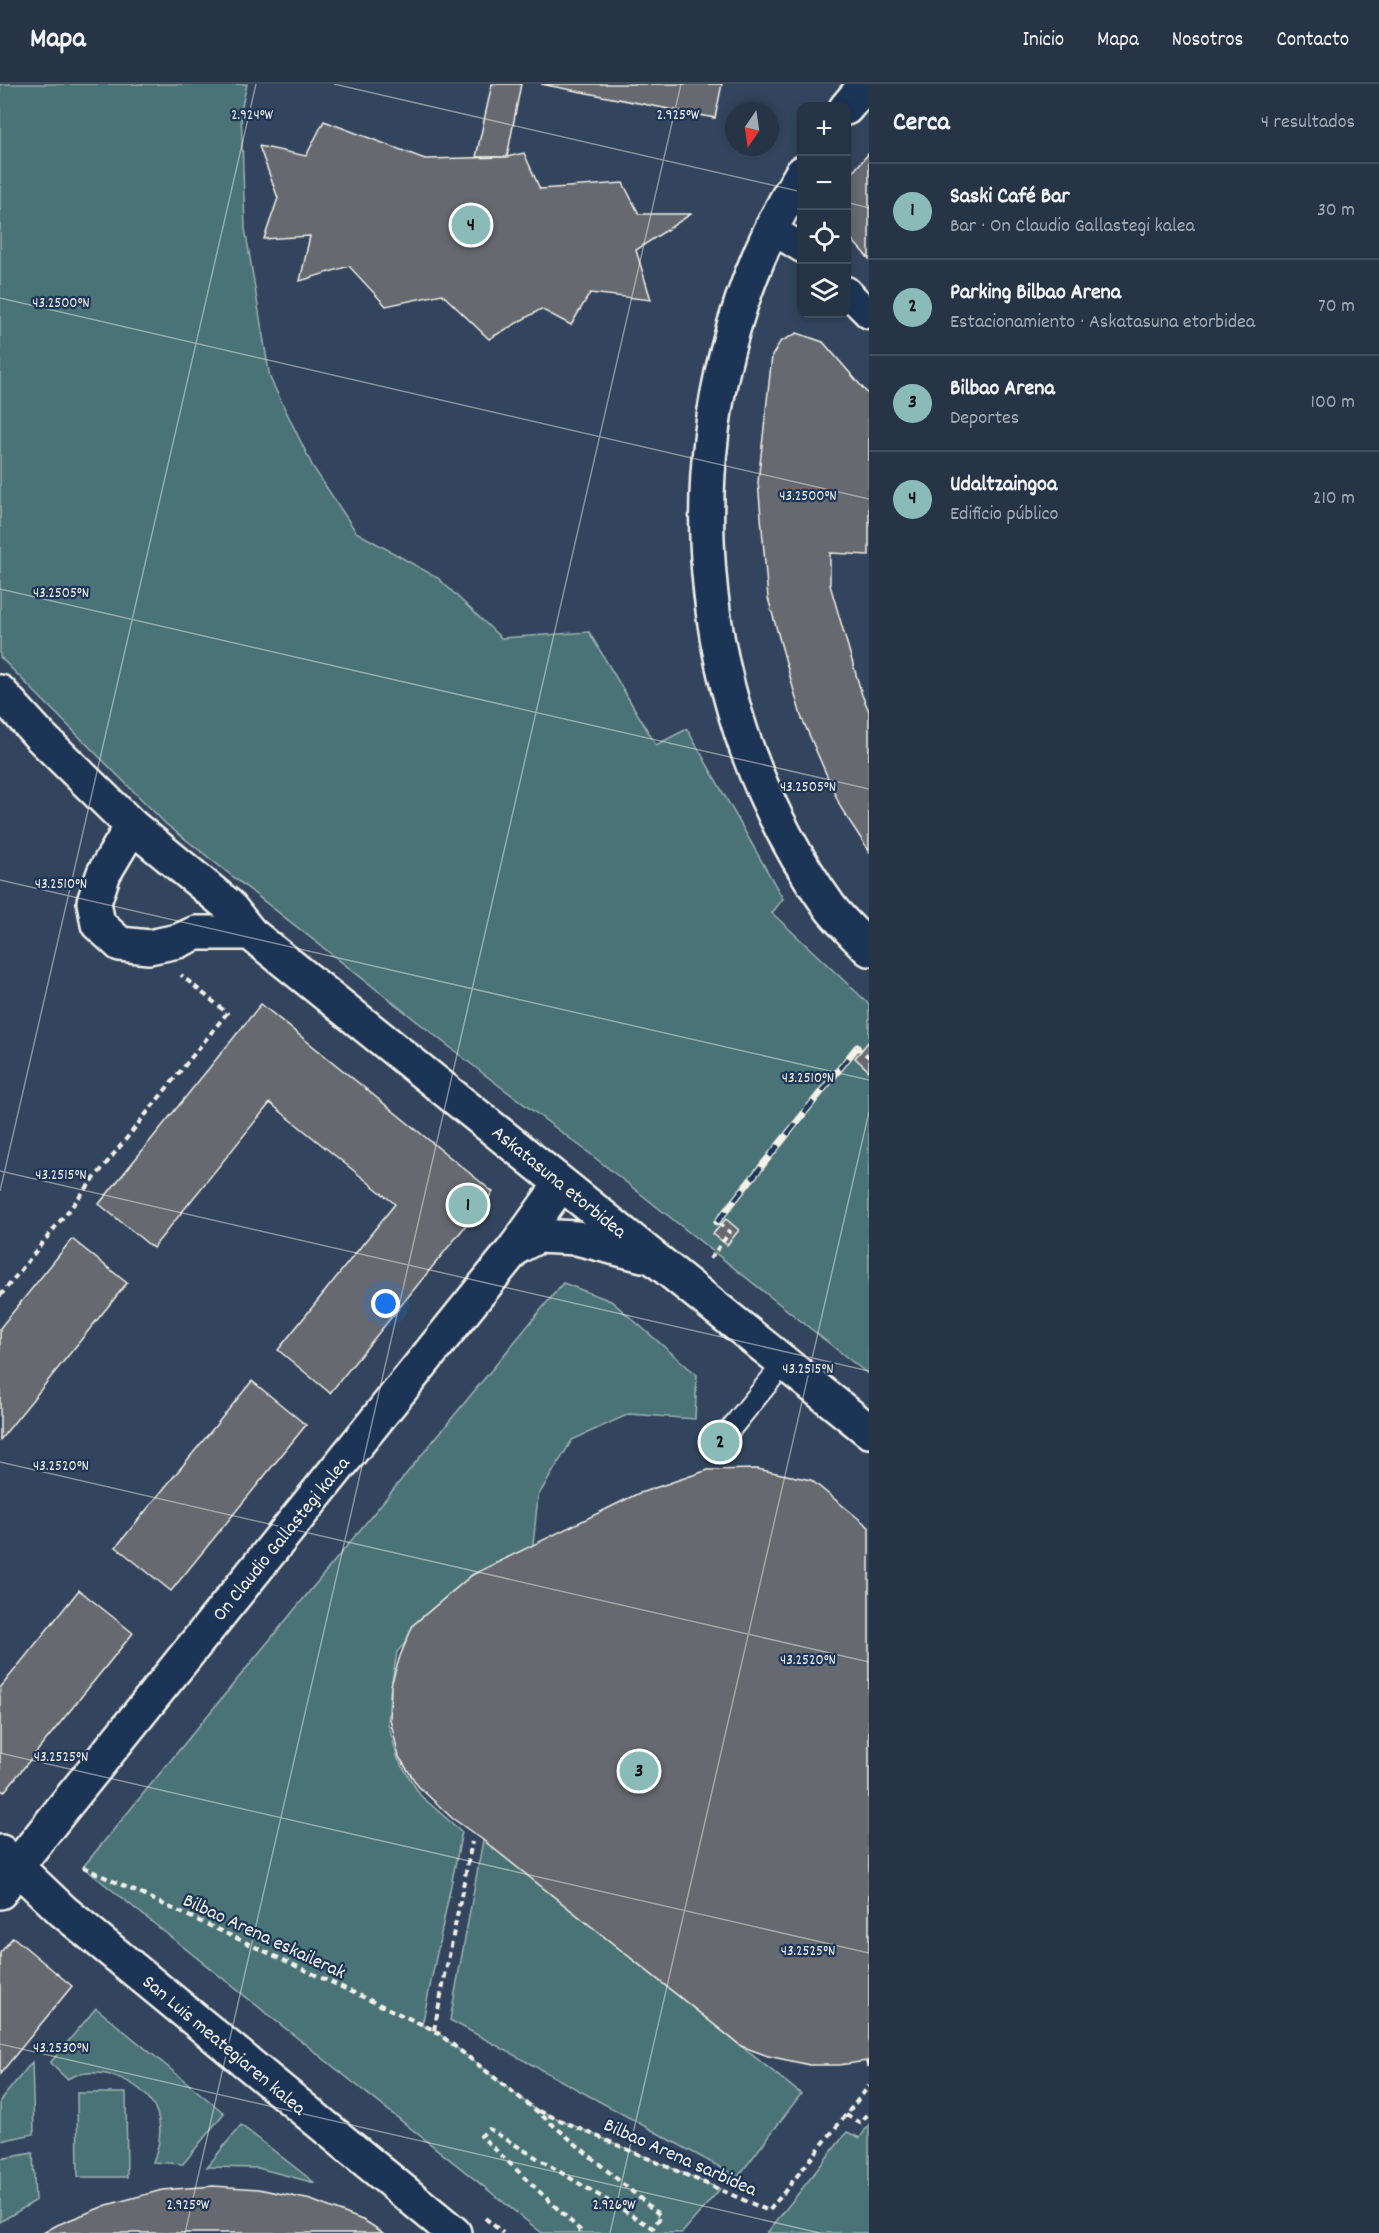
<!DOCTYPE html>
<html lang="es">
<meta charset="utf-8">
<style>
body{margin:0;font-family:Dekko,sans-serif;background:#323f51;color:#f1f3f6}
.controls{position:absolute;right:18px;top:18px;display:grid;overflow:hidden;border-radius:12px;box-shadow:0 3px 9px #0003}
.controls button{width:54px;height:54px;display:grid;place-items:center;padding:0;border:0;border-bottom:2px solid #424f5f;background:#263446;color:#f1f3f6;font:30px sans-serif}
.compass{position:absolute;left:725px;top:18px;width:54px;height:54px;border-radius:50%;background:#263446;box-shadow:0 3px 9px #0003;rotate:193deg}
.you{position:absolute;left:386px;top:1220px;width:21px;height:21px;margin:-15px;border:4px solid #fff;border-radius:50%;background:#1a73e8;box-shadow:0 0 0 9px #1a73e833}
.badge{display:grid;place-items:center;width:39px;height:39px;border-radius:50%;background:#8bbbb9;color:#111;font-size:20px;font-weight:700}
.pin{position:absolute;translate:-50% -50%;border:3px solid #fff;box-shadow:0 2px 6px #0006}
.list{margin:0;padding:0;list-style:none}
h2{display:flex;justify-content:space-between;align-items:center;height:78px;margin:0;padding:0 24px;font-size:26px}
h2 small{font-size:20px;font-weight:400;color:#a4aab3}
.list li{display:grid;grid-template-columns:39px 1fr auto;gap:18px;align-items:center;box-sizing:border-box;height:96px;padding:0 24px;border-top:2px solid #424f5f}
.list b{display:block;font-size:22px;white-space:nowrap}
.list p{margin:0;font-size:20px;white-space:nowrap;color:#a4aab3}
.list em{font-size:20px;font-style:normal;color:#a4aab3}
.icon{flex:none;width:33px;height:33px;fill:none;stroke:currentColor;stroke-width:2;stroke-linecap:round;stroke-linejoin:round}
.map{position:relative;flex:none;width:869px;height:2149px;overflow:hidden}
header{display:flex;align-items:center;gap:36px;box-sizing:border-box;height:84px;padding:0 30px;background:#263446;border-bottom:2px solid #424f5f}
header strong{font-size:28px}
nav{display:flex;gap:33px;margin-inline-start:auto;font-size:21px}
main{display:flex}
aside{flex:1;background:#263446}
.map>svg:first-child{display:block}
.green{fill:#4a7377;stroke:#9fb2b0;stroke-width:1.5}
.building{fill:#666970;stroke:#f4f1e8;stroke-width:1.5}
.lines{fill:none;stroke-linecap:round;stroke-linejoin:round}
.service-casing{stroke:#f4f1e8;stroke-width:24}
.pedestrian-casing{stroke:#f4f1e8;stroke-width:33}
.minor-casing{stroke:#f4f1e8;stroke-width:38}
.path{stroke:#f4f1e8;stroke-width:4;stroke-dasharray:6 4.5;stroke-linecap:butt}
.service{stroke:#1d3557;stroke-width:20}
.pedestrian{stroke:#1d3557;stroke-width:28}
.minor{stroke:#1d3557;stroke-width:33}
.rail-casing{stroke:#f4f1e8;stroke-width:7}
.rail{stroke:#1d3557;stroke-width:4.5;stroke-dasharray:14;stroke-linecap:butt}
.ticks{fill:none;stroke:#f4f1e8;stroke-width:1.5;stroke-opacity:0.45}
.labels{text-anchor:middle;stroke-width:4.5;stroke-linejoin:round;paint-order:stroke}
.street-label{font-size:20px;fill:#f4f1e8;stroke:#1d3557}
.ticks-label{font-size:15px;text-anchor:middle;fill:#f4f1e8;stroke:#1d3557;stroke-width:4.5;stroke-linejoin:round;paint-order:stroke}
</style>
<header>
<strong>Mapa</strong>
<nav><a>Inicio</a><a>Mapa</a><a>Nosotros</a><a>Contacto</a></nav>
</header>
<main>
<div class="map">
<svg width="869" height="2149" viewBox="0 0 869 2149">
<rect width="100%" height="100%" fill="#33455e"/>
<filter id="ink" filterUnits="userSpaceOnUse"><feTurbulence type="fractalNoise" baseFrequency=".0167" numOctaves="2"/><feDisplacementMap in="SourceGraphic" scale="12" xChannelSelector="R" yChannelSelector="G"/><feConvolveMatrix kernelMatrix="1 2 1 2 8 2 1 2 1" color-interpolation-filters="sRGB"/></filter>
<g filter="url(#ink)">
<g class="green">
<path d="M0,0h247l-6,26 4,118 25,150 43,89 43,65 82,46 63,60 88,-6 67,113 31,-16 96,170 -11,14 97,91v371l-285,-226 -95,-71 -323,-254 -166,-167z"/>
<path d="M563,1199l48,18 86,74 -2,44 -66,-5 -57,26 -34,56 -5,49 -61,30 -33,30 -42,47 -7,41 -2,30 10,36 22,36 42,37 -40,193 12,5 99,78 187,81 -38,44h-140l-459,-366z"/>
<path d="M483,1756l318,254 -63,83 -288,-157z"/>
<path d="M96,1924l128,105 -41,51 -30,-2c7,-17 10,-36 2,-54 -14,-29 -60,-45 -88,-29l-17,-16z"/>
<path d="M32,1978l2,72 -34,7v-40z"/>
<path d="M77,2009h49l1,84h-49z"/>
<path d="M869,2040v109h-102l80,-101 13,6z"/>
<path d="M241,2041l74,58 -57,-15 -51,-1z"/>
<path d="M33,2069l2,48 -35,21v-63z"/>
</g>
<g class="building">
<path d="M492,0h29l-14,73h-31z"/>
<path d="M541,0h181l-7,34z"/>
<path d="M324,37l101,38 82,-2 17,-4 16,36 83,-6 16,31h52l-55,36 15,50 -61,-7 -19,32 -30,-16 -52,30 -47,-45 -56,12 -37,-40 -49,15 10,-45 -46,3 14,-41 -19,-52 47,10z"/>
<path d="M869,69v106l-23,-26v-53z"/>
<path d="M797,249l26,9 46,53v160l-39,-2v32l32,110 7,16v140l-28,-43 -40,-92 -33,-118 -10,-116 14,-126 8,-14z"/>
<path d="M261,920l232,188 -163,201 -52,-43 117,-146 -125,-101 -117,145 -54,-44z"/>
<path d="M869,957v30l-14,-13z"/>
<path d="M726,1135l13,11 -12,15 -14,-11z"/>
<path d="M72,1155l55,44 -127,157v-112z"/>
<path d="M252,1297l54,44 -135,166 -55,-44z"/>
<path d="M757,1385l54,11 58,47v533l-2,1 -28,4h-29l-42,-9 -27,-10 -258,-206 -31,-22 -34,-32 -19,-29 -9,-38 1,-34 9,-29 13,-31 59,-50 165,-81 71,-24z"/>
<path d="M79,1506l54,43 -129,159 -4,-3v-101z"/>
<path d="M13,1853l59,49 -72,88v-121z"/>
<path d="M213,2102l46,3 52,11 54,21 19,12h-341l14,-8 50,-20 55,-15z"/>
</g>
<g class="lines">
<defs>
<path id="service" d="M720,1358l65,-80"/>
<g id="pedestrian">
<path d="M771,145l31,19"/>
<path d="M846,207l23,23"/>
</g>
<g id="minor">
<path d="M846,24l20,-24"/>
<path d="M802,89c-137,223 -125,520 27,733 11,15 27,29 40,43"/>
<path d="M0,608l41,45 91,89 96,79 22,28 619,498"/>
<path d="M132,742l-28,47 -10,29 4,22 22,20 29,3 29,-6 18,-8h54"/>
<path d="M515,1164l23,-12 39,2 66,17"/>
<path d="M1,1768l62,59 391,322"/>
<path d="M0,1808l17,-26 46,-58 452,-560 46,-64"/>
</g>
</defs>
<use href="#service" class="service-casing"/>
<use href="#pedestrian" class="pedestrian-casing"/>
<use href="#minor" class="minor-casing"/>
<g class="path">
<path d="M857,963l12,10"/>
<path d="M710,1175l20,-27 -13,-10"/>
<path d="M0,1212l227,-283 -46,-38"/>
<path d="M83,1783l351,163 99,78 128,108 -8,12 -164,-99 -8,7 102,97"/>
<path d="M434,1946l38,-188"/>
<path d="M867,1977l2,9"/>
<path d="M539,2027l230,100 100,-125"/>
<path d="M846,2031l14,8 9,-10"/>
<path d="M485,2134l18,15"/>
</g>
<use href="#service" class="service"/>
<use href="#pedestrian" class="pedestrian"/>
<use href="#minor" class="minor"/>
<defs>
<path id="rail" d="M717,1138l140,-175"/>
</defs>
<use href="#rail" class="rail-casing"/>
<use href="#rail" class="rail"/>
</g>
</g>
<path class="ticks" d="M334,0l468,108M846,118l23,6M0,214l869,201M0,505l869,200M0,796l869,200M0,1087l869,200M0,1107l256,-1107M0,1378l869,200M0,1669l869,200M0,1960l820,189M185,2149l496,-2149M610,2149l259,-1121"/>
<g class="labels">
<g class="street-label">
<text transform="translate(560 1097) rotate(39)" y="7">Askatasuna etorbidea</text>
<text transform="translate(280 1454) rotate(-51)" y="7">On Claudio Gallastegi kalea</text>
<text transform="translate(265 1851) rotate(25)" y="7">Bilbao Arena eskailerak</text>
<text transform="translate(225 1960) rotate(40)" y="7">San Luis meategiaren kalea</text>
<text transform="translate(681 2072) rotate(24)" y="7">Bilbao Arena sarbidea</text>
</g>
</g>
<g class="ticks-label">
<text x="252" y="35">2.924°W</text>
<text x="678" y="35">2.925°W</text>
<text x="61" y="223">43.2500°N</text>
<text x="808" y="416">43.2500°N</text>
<text x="61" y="513">43.2505°N</text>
<text x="808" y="707">43.2505°N</text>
<text x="61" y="804">43.2510°N</text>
<text x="808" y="998">43.2510°N</text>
<text x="61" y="1095">43.2515°N</text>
<text x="808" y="1289">43.2515°N</text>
<text x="61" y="1386">43.2520°N</text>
<text x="808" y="1580">43.2520°N</text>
<text x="61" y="1677">43.2525°N</text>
<text x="808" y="1871">43.2525°N</text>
<text x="61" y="1968">43.2530°N</text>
<text x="188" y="2125">2.925°W</text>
<text x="614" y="2125">2.926°W</text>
</g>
</svg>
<div class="controls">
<button>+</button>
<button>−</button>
<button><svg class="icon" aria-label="locate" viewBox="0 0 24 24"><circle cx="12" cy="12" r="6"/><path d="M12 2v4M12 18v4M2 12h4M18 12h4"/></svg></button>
<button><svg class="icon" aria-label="layers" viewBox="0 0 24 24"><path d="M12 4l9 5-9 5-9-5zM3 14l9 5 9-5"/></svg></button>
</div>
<svg class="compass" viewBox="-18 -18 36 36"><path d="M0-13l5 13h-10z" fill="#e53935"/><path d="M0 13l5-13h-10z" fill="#a4aab3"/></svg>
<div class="you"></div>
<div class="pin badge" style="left:468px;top:1121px">1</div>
<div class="pin badge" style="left:720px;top:1358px">2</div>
<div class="pin badge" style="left:639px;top:1687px">3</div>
<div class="pin badge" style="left:471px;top:141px">4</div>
</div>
<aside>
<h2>Cerca<small>4 resultados</small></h2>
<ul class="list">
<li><span class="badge">1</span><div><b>Saski Café Bar</b><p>Bar · On Claudio Gallastegi kalea</p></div><em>30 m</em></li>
<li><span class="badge">2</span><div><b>Parking Bilbao Arena</b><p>Estacionamiento · Askatasuna etorbidea</p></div><em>70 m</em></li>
<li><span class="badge">3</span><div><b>Bilbao Arena</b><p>Deportes</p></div><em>100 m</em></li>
<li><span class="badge">4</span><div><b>Udaltzaingoa</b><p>Edificio público</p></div><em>210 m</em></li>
</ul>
</aside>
</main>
